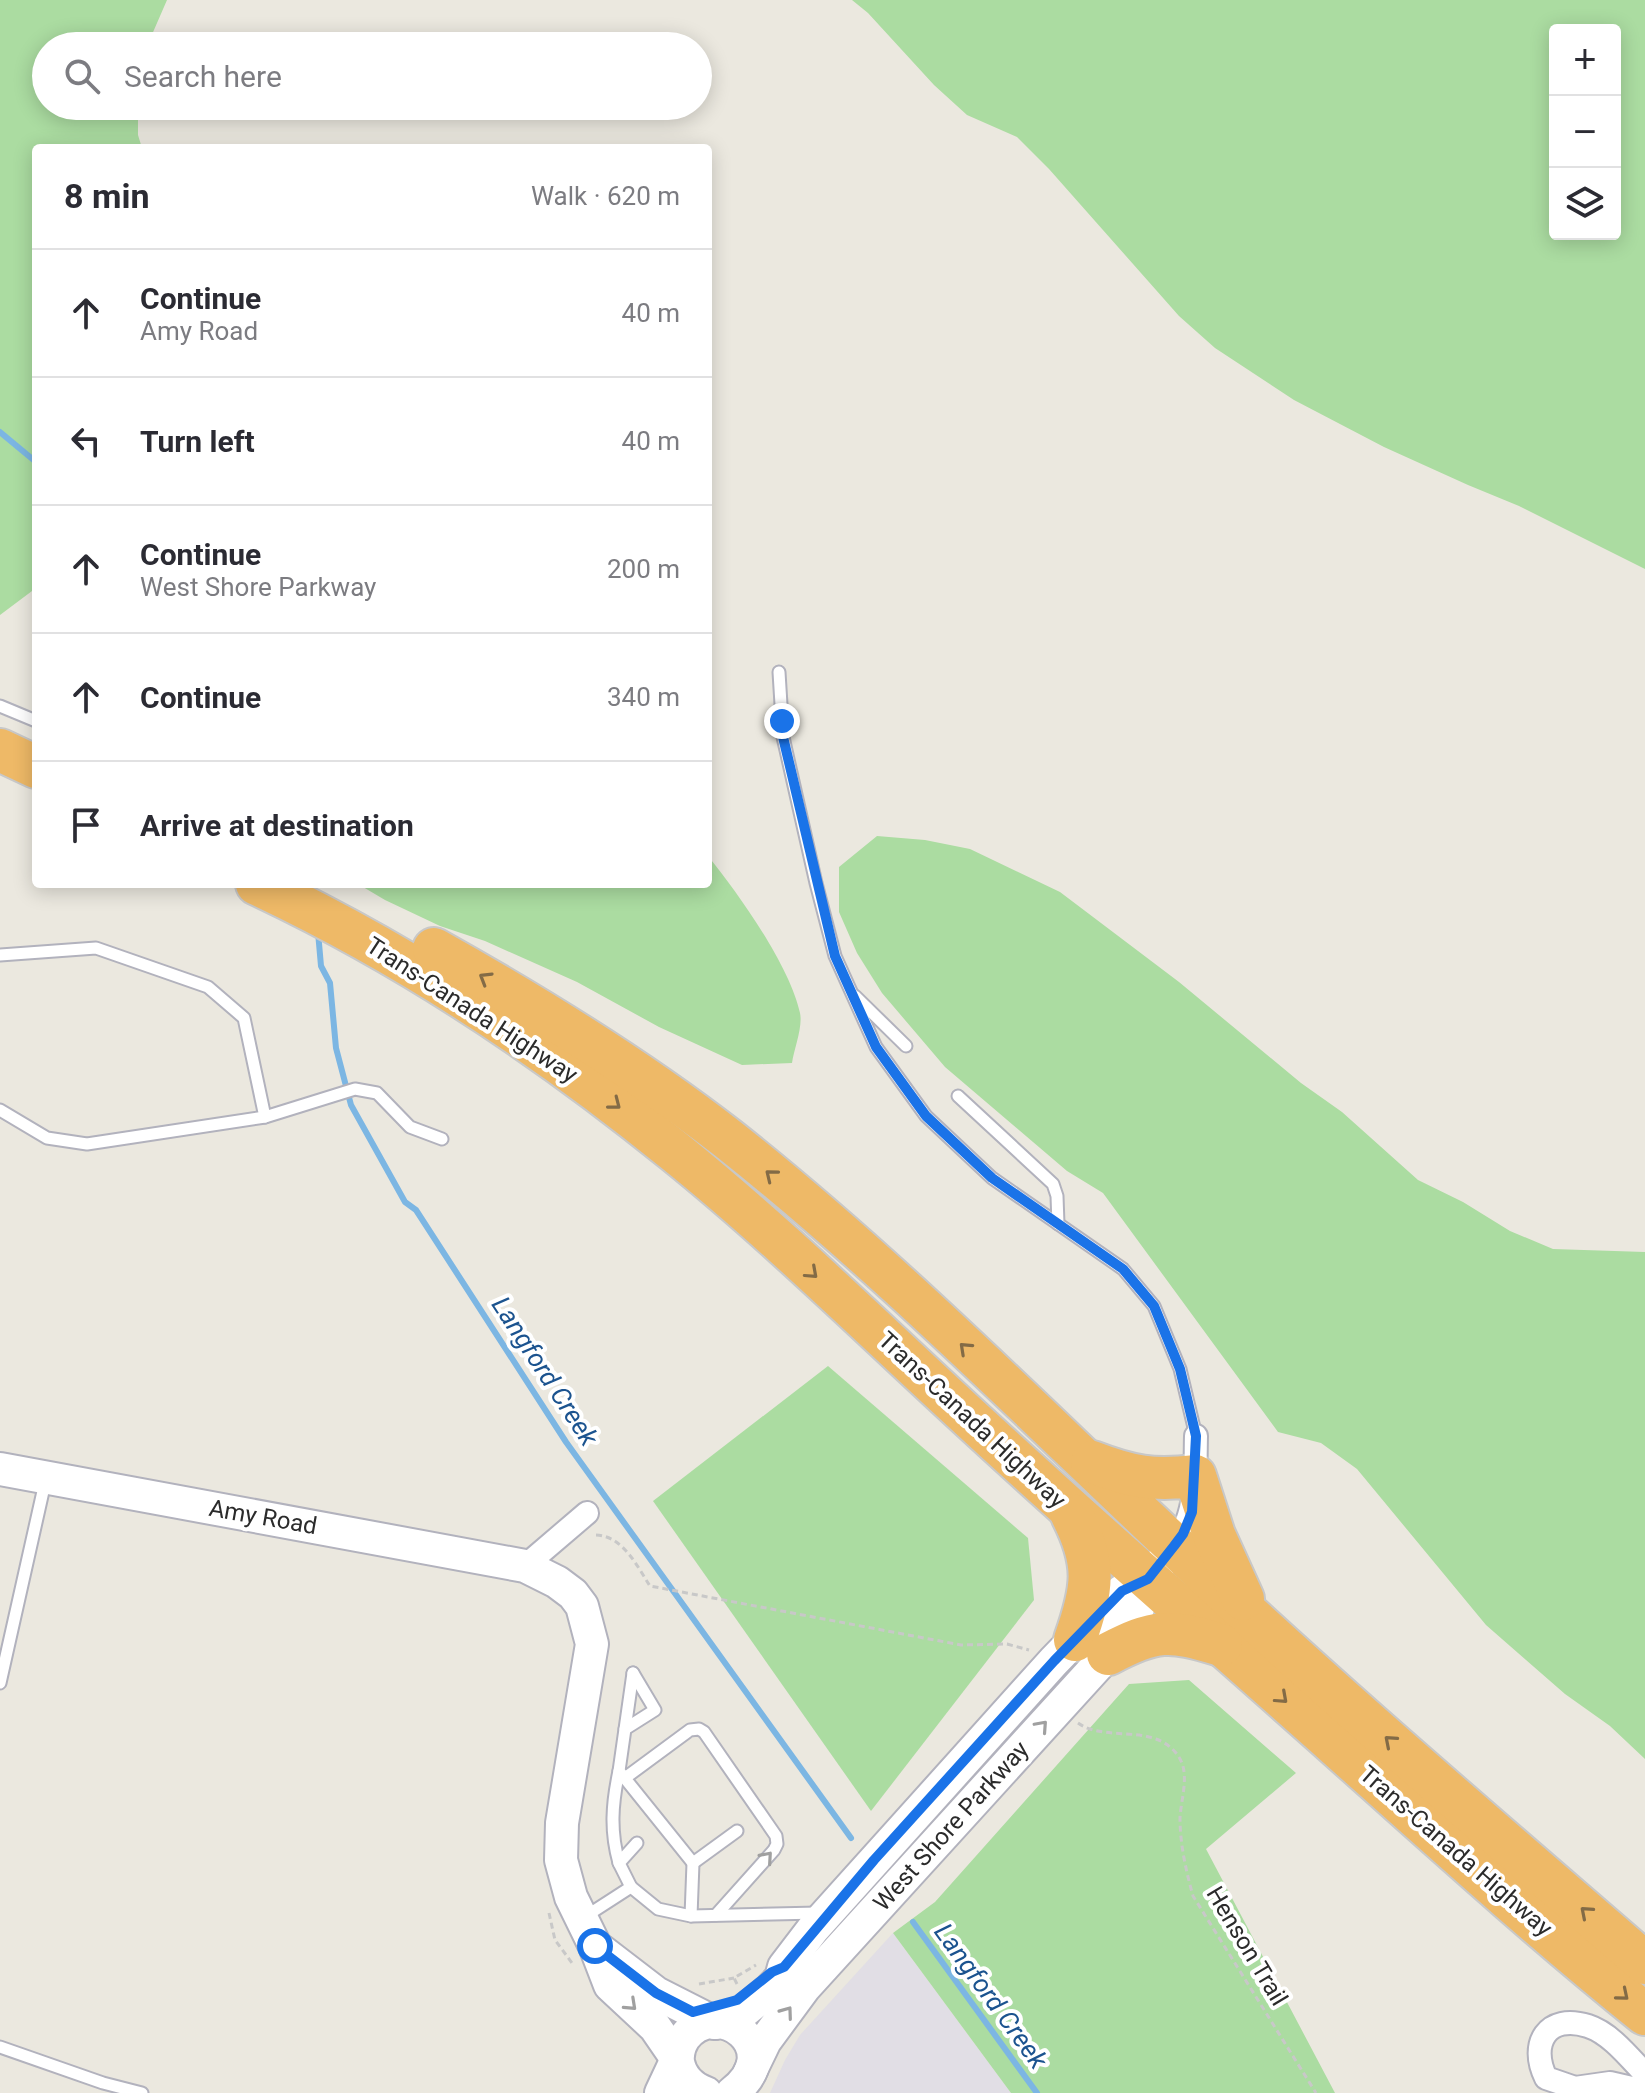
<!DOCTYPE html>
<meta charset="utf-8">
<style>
body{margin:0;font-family:Roboto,sans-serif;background:#f2f2f3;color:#2b2b33}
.controls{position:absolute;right:24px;top:24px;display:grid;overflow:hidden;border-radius:8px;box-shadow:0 4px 20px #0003}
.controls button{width:72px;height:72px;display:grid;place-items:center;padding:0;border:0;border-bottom:2px solid #e1e1e2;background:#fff;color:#2b2b33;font:40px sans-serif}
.stop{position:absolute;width:24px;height:24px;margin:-18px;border:6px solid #1a73e8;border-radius:50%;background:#fff}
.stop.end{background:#1a73e8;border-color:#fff;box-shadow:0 2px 8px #0008}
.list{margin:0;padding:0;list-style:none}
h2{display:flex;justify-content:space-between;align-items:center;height:104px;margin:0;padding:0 32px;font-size:34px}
h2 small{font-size:26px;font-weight:400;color:#7c7c81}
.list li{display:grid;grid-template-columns:52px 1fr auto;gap:24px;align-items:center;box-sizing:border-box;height:128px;padding:0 32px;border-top:2px solid #e1e1e2}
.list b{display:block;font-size:30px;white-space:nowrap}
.list p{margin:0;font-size:26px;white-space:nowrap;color:#7c7c81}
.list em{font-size:26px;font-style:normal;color:#7c7c81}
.icon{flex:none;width:44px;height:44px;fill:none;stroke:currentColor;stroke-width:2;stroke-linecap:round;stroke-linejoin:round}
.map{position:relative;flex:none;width:1645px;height:2093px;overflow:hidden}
.search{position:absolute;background:#fff;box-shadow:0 4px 20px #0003;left:32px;top:32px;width:680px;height:88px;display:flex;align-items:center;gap:20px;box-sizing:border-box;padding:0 28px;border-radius:44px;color:#7c7c81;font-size:30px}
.panel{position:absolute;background:#fff;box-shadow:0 4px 20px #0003;left:32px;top:144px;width:680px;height:744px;border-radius:8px}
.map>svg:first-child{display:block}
.industrial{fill:#e1dee5}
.green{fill:#abdca1;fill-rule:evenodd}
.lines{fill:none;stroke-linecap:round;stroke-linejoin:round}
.stream{stroke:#7cb6e3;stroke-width:6}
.lane-casing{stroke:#b2b2bd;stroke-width:15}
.street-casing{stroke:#b2b2bd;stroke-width:26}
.secondary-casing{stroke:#b2b2bd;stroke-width:36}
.highway-casing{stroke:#c8c8c8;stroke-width:46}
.path{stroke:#c8c8c8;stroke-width:3;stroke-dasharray:6 4;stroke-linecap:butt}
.lane{stroke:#fff;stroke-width:11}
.street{stroke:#fff;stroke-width:22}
.secondary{stroke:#fff;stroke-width:32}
.highway{stroke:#eeb967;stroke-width:42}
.oneway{stroke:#836b46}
.oneway2{stroke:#a0a0a0}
.route{stroke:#1a73e8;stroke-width:10}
.labels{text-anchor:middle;stroke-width:8;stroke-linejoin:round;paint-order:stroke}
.street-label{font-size:24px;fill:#2b2b2b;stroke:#fff}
.water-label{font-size:26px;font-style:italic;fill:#1b538f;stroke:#fff}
</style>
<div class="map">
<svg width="1645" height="2093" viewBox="0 0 1645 2093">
<rect width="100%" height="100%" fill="#ebe8df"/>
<path class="industrial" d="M893,1933l118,160h-241l15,-33 15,-25z"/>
<g class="green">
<path d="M0,0h167l-20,46h-101v60h92v29l4,13h-106v440l-36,27z"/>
<path d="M852,0h793v569l-126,-63 -51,-21 -84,-38 -90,-47 -79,-52 -36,-32 -130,-147 -32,-32 -50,-22 -33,-30 -66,-72zM1615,30v204h-60v-204z"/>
<path d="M877,836l48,4 45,9 90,43 119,90 122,101 41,29 76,68 45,22 47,29 43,18 92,3v507l-35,-33 -45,-32 -79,-69 -129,-156 -36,-26 -43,-11 -175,-239 -36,-22 -122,-104 -63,-74 -25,-40 -18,-41v-45z"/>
<path d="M708,856c30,37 82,110 92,157 3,14 -6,36 -8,50l-50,2 -83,-38 -82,-45 -92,-41 -45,-15 -55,-26 -27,-16h350z"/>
<path d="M828,1366l200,172 6,62 -163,211 -218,-310z"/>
<path d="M1189,1680l107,93 -90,76 129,244h-324l-118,-160 42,-31 194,-218z"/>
</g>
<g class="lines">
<g class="stream">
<path d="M0,432l36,30"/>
<path d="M318,932l3,34 9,17 6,65 15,57 54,97 11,8 150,232 285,396"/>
<path d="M913,1922l124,171"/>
</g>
<defs>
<g id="lane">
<path d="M779,672l4,65 33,146 19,73 41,91 50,69 66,62 131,91 31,37 26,63 16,67"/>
<path d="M0,706l36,15"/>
<path d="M0,955l96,-7 112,39 36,31 21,99"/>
<path d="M855,996l51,50"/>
<path d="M958,1096l95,88 4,12 1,28"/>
<path d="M0,1110l47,28 40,6 178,-27 90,-28 22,4 33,34 32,12"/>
<path d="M633,1673l22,37 -30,19 -6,42 74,92 44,-32"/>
<path d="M0,1683l46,-205"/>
<path d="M625,1729l8,-56"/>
<path d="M625,1778l65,-48 9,-1 5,3 72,104 1,8 -3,6 -58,65"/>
<path d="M619,1863c-9,-32 -7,-59 0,-92"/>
<path d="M631,1887l27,22 33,7 127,-3"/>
<path d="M691,1916l2,-53"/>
<path d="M583,1918l48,-31 -12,-24 18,-20"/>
<path d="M0,2047l103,36 39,10"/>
</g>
<g id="street">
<path d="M1174,1546c24,-32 21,-72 22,-110"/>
<path d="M525,1566l62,-53"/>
<path d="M1645,2074c-16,-17 -35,-41 -57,-48 -41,-13 -59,18 -42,52l29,10 35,-5 35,8"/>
</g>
<g id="secondary">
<path d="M0,1469l525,97 32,16 16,12 9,12 10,38 -30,179 -1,37 10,37 24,49 15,39 45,42 22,32"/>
<path d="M600,1950l56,43 59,30"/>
<path d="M715,2023l28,-11 27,-22 11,-12 3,-11 29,-38 241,-268 68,-70 26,-12"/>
<path d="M750,2072l15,-31 39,-53 304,-334 30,-46 10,-29 12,-15"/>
<path d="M661,2093l16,-34"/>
<path d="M706,2093c-14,-5 -25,-15 -28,-31 -1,-9 1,-16 6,-24 33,-44 106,11 48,55"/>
</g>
<g id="highway">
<path d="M0,750l36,17"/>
<path d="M257,884c149,70 289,163 417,267 108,87 206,185 308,278 115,106 233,209 350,313 103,92 205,185 313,272"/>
<path d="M434,949c100,56 204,120 294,190 158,125 300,269 447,407 152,144 312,280 470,417"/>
<path d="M1092,1462c39,15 61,19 103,14l19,59 29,64"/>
<path d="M1072,1515c25,49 21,74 3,125"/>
<path d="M1108,1654c48,-25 61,-25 113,-9"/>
</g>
</defs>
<use href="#lane" class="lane-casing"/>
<use href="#street" class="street-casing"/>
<use href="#secondary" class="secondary-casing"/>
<use href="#highway" class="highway-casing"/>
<g class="path">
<path d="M596,1535c27,1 41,31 54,51l311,59 46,-1 22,6"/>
<path d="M1078,1723c21,15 54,7 78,16 11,4 21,12 26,24 6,17 -1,37 -2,55 0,26 6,53 13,78l123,197"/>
<path d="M549,1913l6,27 17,23"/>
<path d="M699,1984l35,-6"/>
<path d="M737,1984l-3,-6 22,-13"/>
</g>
<use href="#lane" class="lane"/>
<use href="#street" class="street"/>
<use href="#secondary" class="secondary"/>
<use href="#highway" class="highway"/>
</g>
<defs><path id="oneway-chevron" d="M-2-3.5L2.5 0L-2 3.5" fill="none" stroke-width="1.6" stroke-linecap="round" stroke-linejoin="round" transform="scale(2)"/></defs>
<g class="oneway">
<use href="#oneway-chevron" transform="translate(485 978) rotate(-149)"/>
<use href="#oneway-chevron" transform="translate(615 1104) rotate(38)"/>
<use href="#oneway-chevron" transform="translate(771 1175) rotate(-141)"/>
<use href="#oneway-chevron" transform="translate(812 1273) rotate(42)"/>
<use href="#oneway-chevron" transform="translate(965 1348) rotate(-137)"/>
<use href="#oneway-chevron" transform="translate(1282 1698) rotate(42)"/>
<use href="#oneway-chevron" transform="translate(1390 1741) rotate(-139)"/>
<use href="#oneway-chevron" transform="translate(1586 1912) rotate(-139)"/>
<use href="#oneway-chevron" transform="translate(1623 1995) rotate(40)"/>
</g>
<g class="oneway2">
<use href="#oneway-chevron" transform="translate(1042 1726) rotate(-48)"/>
<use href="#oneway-chevron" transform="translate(767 1857) rotate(-49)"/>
<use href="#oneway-chevron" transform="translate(631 2005) rotate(43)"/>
<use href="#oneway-chevron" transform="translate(787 2012) rotate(-54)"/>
</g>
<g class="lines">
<path class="route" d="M595,1946l61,47 37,19 44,-12 35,-28 12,-5 90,-107 180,-199 68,-70 26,-12 26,-33 9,-12 9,-22 4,-76 -16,-67 -26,-63 -31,-37 -131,-91 -66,-62 -50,-69 -41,-91 -52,-219 -1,-16"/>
</g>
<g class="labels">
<g class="street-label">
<text transform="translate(472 1010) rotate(33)" y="8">Trans-Canada Highway</text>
<text transform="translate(972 1420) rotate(43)" y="8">Trans-Canada Highway</text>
<text transform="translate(263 1517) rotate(10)" y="8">Amy Road</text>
<text transform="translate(951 1826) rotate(-48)" y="8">West Shore Parkway</text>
<text transform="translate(1456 1851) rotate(41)" y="8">Trans-Canada Highway</text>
<text transform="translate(1247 1946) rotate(59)" y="8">Henson Trail</text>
</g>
<g class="water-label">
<text transform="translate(545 1371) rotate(57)" y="9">Langford Creek</text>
<text transform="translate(991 1996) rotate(54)" y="9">Langford Creek</text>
</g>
</g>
</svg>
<div class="controls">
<button>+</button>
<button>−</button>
<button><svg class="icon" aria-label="layers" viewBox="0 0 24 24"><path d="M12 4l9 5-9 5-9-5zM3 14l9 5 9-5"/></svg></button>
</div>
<div class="stop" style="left:595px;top:1946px"></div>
<div class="stop end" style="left:782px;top:721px"></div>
<div class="search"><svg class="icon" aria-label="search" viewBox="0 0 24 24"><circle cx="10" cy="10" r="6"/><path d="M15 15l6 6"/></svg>Search here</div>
<section class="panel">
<h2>8 min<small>Walk · 620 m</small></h2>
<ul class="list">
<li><svg class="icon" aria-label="ahead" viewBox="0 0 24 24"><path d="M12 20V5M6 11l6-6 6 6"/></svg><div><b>Continue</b><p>Amy Road</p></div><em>40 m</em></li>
<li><svg class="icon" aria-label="left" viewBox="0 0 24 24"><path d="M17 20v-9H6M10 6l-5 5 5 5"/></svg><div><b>Turn left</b></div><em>40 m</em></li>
<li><svg class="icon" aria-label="ahead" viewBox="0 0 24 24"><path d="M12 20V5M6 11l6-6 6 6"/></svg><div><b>Continue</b><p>West Shore Parkway</p></div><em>200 m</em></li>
<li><svg class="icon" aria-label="ahead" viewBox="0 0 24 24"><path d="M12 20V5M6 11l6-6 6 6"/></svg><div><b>Continue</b></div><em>340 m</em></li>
<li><svg class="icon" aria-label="arrive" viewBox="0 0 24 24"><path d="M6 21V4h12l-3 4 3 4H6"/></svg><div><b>Arrive at destination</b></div></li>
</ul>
</section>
</div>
